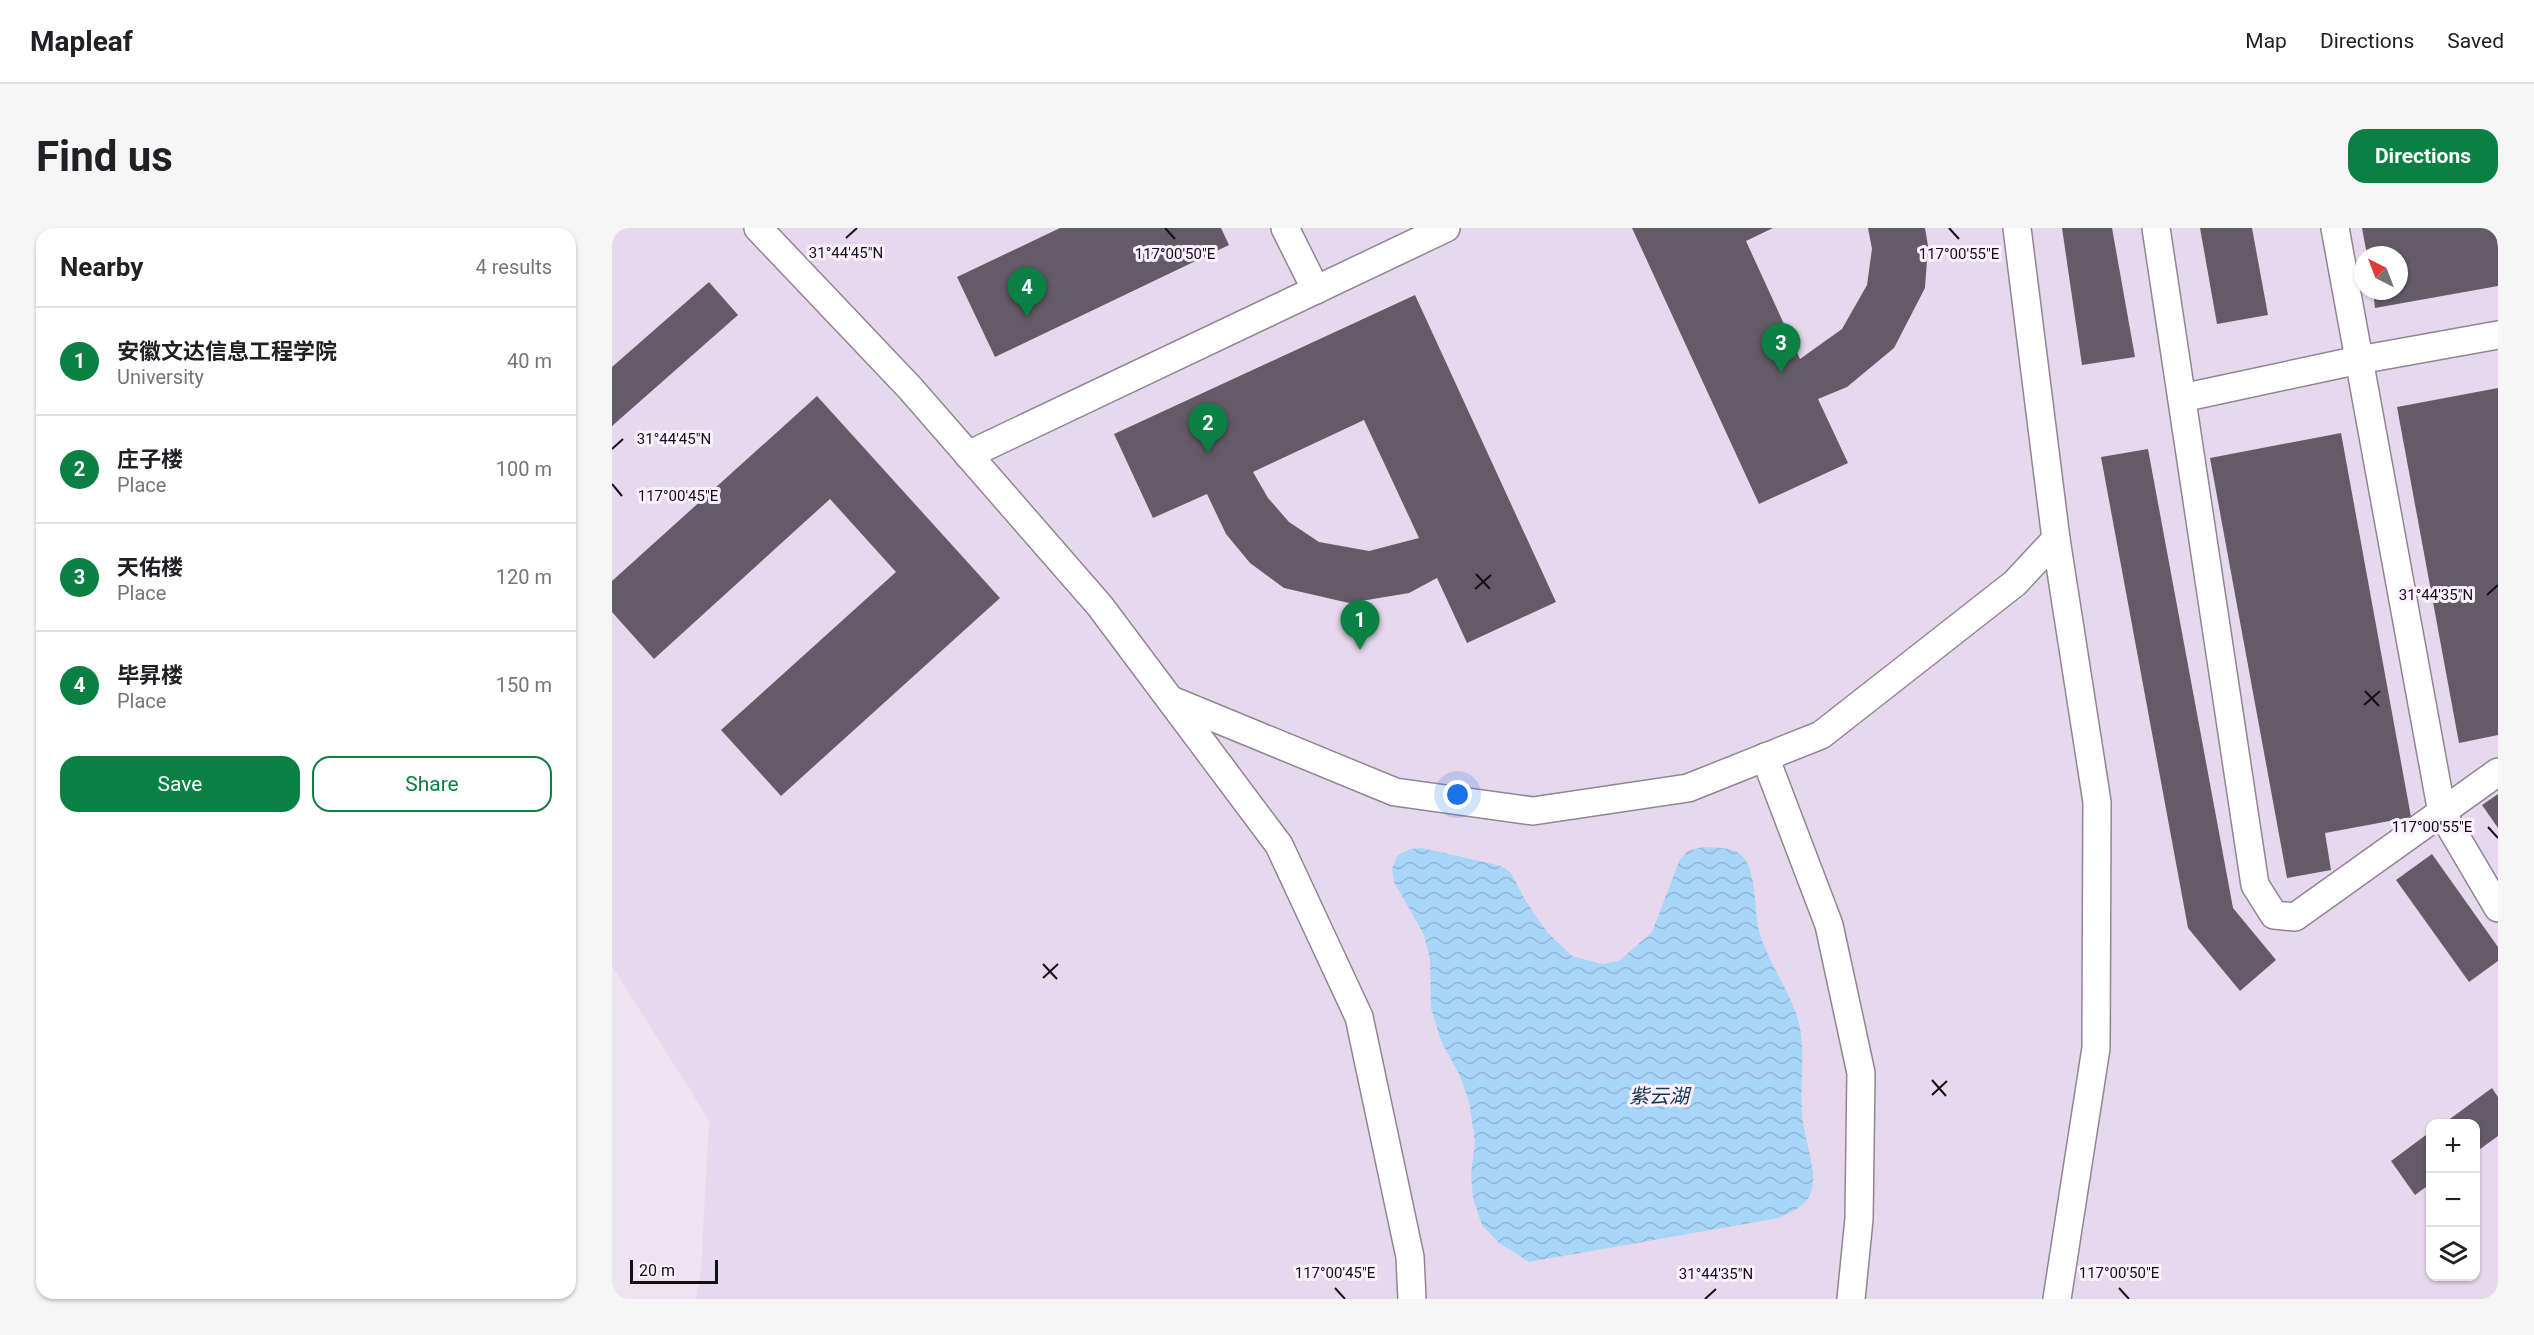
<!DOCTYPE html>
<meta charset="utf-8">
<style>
body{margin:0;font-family:Roboto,"Noto Sans SC",sans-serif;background:#f6f6f6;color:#202124}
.controls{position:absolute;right:18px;bottom:18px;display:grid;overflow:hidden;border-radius:12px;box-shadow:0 2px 4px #0004}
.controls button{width:54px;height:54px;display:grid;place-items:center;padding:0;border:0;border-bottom:2px solid #e0e0e0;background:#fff;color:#202124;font:30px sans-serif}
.compass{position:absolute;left:1742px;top:18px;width:54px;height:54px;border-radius:50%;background:#fff;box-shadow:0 2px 4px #0004;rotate:318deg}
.scale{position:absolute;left:18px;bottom:15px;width:88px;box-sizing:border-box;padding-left:6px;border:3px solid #120f13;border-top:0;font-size:16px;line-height:21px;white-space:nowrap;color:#120f13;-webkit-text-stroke:4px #fbf0ff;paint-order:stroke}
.you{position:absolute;left:846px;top:567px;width:21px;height:21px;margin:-15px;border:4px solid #fff;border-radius:50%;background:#1a73e8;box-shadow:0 0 0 9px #1a73e833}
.badge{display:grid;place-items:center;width:39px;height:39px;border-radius:50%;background:#0b8043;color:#fff;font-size:20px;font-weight:700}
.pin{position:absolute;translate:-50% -50px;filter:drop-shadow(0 2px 3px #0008)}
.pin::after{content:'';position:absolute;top:32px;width:21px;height:18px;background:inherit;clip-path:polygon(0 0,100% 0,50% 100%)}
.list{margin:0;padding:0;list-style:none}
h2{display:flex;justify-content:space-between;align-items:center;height:78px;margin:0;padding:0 24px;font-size:26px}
h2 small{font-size:20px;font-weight:400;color:#757577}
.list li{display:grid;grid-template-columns:39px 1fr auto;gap:18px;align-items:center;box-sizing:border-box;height:108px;padding:0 24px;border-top:2px solid #e0e0e0}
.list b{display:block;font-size:22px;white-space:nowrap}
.list p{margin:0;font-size:20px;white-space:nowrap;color:#757577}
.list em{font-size:20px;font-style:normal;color:#757577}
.actions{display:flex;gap:12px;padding:18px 24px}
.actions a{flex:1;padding:14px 0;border:2px solid #0b8043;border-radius:18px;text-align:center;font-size:21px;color:#0b8043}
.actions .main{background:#0b8043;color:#fff}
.icon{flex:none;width:33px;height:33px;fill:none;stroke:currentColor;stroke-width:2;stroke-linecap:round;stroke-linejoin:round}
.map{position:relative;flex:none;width:1886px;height:1071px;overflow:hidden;border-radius:18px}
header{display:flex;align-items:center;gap:36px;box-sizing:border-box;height:84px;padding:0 30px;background:#fff;border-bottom:2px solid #e0e0e0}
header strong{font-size:28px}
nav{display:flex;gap:33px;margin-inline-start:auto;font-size:21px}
.intro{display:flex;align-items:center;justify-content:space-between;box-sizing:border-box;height:144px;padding:0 36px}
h1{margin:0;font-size:42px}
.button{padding:15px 27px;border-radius:18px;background:#0b8043;color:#fff;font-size:21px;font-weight:700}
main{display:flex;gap:36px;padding:0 36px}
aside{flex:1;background:#fff;border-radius:18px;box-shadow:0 2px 4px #0004}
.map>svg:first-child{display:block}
.built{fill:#e8d8ed;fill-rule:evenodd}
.water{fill:url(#water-waves)}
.building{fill:#655b68;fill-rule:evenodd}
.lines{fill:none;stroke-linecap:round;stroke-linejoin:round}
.minor-casing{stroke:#908693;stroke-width:30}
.minor{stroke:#fff;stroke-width:27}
.ticks{fill:none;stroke:#120f13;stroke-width:2}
.labels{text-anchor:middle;stroke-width:6;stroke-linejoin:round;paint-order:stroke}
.water-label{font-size:20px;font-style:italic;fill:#15374e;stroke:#fbf0ff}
.ticks-label{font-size:15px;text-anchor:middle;fill:#120f13;stroke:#fbf0ff;stroke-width:6;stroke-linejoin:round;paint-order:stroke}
</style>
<header>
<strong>Mapleaf</strong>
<nav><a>Map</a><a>Directions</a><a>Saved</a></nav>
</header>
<div class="intro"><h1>Find us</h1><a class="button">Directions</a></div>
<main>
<aside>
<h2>Nearby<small>4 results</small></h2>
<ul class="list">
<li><span class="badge">1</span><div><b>安徽文达信息工程学院</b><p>University</p></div><em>40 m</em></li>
<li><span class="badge">2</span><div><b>庄子楼</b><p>Place</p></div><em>100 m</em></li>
<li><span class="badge">3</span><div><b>天佑楼</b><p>Place</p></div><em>120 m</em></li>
<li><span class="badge">4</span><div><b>毕昇楼</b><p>Place</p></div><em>150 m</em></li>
</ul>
<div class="actions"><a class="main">Save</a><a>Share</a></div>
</aside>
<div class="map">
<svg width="1886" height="1071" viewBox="0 0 1886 1071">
<defs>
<pattern id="water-waves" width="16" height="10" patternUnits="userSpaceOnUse" patternTransform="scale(1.5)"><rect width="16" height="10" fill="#a8d6f8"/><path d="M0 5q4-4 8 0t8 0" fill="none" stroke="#90b6d4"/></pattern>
</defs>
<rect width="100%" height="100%" fill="#eee3f1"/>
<path class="built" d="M0,0h1886v1071h-1802l5,-30 8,-149 -97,-154zM1751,27h36v36h-36zM1818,896h46v152h-46z"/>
<path class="water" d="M1090,619c14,1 32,-1 42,11 14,18 9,54 16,76 8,27 26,52 36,79 12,34 2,73 7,109 2,18 14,50 9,67 -4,17 -19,22 -33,29l-250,44 -30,-19 -17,-18 -9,-27 -2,-24 4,-32 -6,-41 -10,-27 -18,-33 -10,-33 -1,-49 -6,-24 -30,-53 -2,-14 6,-13 12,-6 12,-1 79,18 10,7 16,30 20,29 25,24 30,8 17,-3 33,-29 28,-73 8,-8z"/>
<g class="building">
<path d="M448,0h161l8,17 -234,112 -38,-80z"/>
<path d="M1020,0h141l-27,13 54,118 42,-30 25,-44 5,-36 -4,-21h57l3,18 -3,42 -31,60 -47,39 -29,12 30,64 -89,41z"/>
<path d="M1450,0h50l23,129 -53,8z"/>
<path d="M1588,0h52l16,87 -51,9z"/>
<path d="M1750,0h133l3,19v39l-123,22 -2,-17h26v-36h-32z"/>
<path d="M97,54l29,33 -126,111v-59z"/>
<path d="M803,67l141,307 -89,41 -30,-65 -28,15 -60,10 -65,-15 -34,-25 -24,-29 -19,-40 -54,24 -39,-84zM752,192l55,118 -50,13 -50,-9 -30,-20 -21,-24 -15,-26z"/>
<path d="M1886,160v347l-39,8 -62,-336z"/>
<path d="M205,168l183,202 -219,198 -60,-66 175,-158 -66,-73 -176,160 -42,-47v-31z"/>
<path d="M1729,205l70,384 -86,16 6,37 -44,8 -77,-420z"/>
<path d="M1536,221l85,459 43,52 -36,31 -52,-63 -87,-471z"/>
<path d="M1886,566v34l-16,-23z"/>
<path d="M1820,626l66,93v14l-29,21 -73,-102z"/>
<path d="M1880,860l6,9v39l-22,16v-28h-33z"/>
<path d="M1818,904v52l-15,11 -24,-34z"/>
</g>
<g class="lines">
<defs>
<g id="minor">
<path d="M146,0l152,160 190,218 179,239 80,172 51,240 2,42"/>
<path d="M673,0l31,62"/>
<path d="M1405,0l39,311 41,263 -1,246 -39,251"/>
<path d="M1544,0l99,657 19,30 21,2 203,-145"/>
<path d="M1723,0l107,585 56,95"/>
<path d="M1570,170l177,-38 139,-25"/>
<path d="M356,227l478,-227"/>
<path d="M559,472l224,92 138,19 155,-23 133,-53 194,-152 41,-44"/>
<path d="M1153,529l64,168 32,148 -2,146 -8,80"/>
</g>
</defs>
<use href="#minor" class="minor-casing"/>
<use href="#minor" class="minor"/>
</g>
<path class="ticks" d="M553,0l10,11M1337,0l10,11M234,10l11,-10M0,221l11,-10M0,256l10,12M864,346l14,15M863,361l16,-14M1875,367l11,-10M1753,463l14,15M1752,477l16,-14M1876,599l10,11M431,736l14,15M431,750l15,-14M1320,852l14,16M1320,867l15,-14M723,1060l10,11M1507,1060l10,11M1093,1071l11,-10"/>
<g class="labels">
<g class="water-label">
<text x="1047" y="875">紫云湖</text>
</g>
</g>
<g class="ticks-label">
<text x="234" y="30">31°44'45"N</text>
<text x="1347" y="31">117°00'55"E</text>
<text x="563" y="31">117°00'50"E</text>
<text x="62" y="216">31°44'45"N</text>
<text x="66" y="273">117°00'45"E</text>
<text x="1824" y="372">31°44'35"N</text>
<text x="1820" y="604">117°00'55"E</text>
<text x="723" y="1050">117°00'45"E</text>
<text x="1507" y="1050">117°00'50"E</text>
<text x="1104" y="1051">31°44'35"N</text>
</g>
</svg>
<div class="controls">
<button>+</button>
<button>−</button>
<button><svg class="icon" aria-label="layers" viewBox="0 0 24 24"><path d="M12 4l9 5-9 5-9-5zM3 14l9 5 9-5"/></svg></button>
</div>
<svg class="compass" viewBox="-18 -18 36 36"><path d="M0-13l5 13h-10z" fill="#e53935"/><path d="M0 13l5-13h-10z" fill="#757577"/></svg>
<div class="scale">20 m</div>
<div class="you"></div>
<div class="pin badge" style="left:748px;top:422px">1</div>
<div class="pin badge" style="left:596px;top:225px">2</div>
<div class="pin badge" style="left:1169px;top:145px">3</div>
<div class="pin badge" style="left:415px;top:89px">4</div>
</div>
</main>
